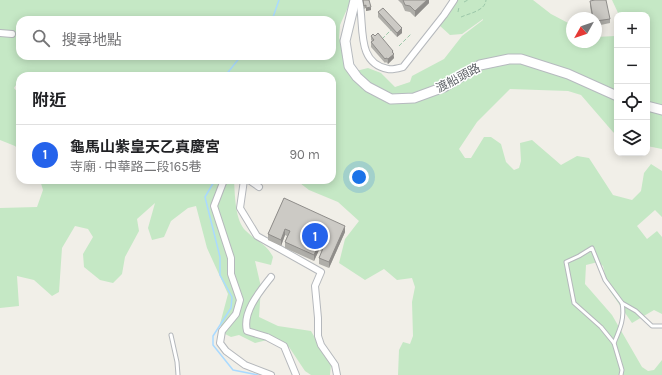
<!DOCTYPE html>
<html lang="zh-TW">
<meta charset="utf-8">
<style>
body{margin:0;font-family:Karla,"Noto Sans TC",sans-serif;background:#f6f6f6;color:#202124}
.controls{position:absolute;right:12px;top:12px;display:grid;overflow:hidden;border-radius:8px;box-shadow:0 2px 10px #0003}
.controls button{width:36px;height:36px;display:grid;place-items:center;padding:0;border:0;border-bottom:1px solid #e0e0e0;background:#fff;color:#202124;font:20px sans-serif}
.compass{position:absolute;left:566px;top:12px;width:36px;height:36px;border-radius:50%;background:#fff;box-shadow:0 2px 10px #0003;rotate:230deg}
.you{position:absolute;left:359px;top:177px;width:14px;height:14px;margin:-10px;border:3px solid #fff;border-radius:50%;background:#1a73e8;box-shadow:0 0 0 6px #1a73e833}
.badge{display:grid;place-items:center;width:26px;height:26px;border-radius:50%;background:#2563eb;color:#fff;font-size:13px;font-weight:700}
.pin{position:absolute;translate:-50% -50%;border:2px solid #fff;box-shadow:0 1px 4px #0006}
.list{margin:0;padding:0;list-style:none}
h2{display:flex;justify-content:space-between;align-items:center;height:52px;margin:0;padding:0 16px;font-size:17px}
h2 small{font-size:13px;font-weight:400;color:#757577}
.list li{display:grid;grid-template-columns:26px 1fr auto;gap:12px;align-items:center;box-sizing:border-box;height:60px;padding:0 16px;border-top:1px solid #e0e0e0}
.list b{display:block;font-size:15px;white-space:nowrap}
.list p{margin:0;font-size:13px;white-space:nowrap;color:#757577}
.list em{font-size:13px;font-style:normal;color:#757577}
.icon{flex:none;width:22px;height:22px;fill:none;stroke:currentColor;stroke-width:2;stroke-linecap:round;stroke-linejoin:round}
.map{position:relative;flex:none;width:662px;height:375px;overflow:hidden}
.search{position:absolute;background:#fff;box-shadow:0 2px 10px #0003;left:16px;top:16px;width:320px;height:44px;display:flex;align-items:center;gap:10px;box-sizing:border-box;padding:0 14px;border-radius:12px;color:#757577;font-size:15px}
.panel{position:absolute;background:#fff;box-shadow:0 2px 10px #0003;left:16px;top:72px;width:320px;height:112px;border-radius:12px}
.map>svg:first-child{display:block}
.green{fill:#c5e8c5;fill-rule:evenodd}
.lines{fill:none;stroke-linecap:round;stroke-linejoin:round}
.stream{stroke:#aadaff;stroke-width:1.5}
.lane-casing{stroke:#b5b8bc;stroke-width:5}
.street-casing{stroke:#b5b8bc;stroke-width:8}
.secondary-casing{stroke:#b6babf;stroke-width:11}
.path{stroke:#9cc7a9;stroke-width:1;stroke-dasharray:4 2;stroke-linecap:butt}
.lane{stroke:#fff;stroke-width:3}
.street{stroke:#fff;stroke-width:6}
.secondary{stroke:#fff;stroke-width:9}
.wall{fill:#afaea9}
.shaded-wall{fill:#8f8d8a}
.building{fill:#cccac5;stroke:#8f8d8a}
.labels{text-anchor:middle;stroke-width:3;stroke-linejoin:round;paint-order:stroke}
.street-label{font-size:12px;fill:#5f6368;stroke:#fff}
</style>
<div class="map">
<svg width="662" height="375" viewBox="0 0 662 375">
<rect width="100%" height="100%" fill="#f1efe8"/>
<g class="green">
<path d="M0,0h351l-11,25 -1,13 17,33 12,-3 13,5 14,14 15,-5 2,-6 32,-17 18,-23 21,-16v-1l-21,15 -12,1 -11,-10 17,-25h77l18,14 21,11v17h24v-5l19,-1 2,-2v101l-4,-3 -32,-37 -13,-4 -58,-2 -33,33 -18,27 6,9h6l13,-21h7l10,7 5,18 8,8 5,-2 2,-7 -1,-18 12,-3 29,25 16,-9 12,2 24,37 19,5 9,-9 3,-18 7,-9 11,7v46l-7,-7 -18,16 10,13 10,-8 5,6v77l-8,-4 -22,13 -24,-35 -5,-22 -5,-4 -12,3 -1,19 27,31 30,52 6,4 6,-1 8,-10v15h-264l1,-25 4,-8 7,2 3,-8 -1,-34 3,-15 -3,-9 -15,2 -13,-11 -19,11 -26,-17 6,-24 14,-18 -21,-19 -29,-12 -13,-10h36v-104h-302l-5,-3 -3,3h-2v3l-6,9 6,7v56l-5,-5 -15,-6zM20,20h312v36h-312z"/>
<path d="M612,0h50v149l-15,-3v-131h-28z"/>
<path d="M40,180h194c1,15 1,41 12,51 10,10 21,13 27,26l-2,8 -16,-4 6,26 -2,30 19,9 33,5 20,34 -1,10h-19l-6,-4 -16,-24 -22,-7 -12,3 -16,-8 -8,2 -8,-4 -3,-9 8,-30 -21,-46 -11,-42 -8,2 -17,13 -7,16 -12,3 -4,-12 7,-25 -18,16 2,12 -14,26 -3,17 -9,9 -13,-3 -16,-13 -1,-13 10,-17 -5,-8 -13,-3 -13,22 -3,44 -7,4 -18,-16 -17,-4 2,30 -19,2v-100l37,-1 6,-17z"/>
</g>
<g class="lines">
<g class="stream">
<path d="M272,20l7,-20"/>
<path d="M225,76l16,-20"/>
<path d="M215,180l-10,17 15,60v18l12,22 -1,11 -18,28v9l20,25 25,5"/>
</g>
<defs>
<g id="lane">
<path d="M171,335l6,27 1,13"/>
<path d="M614,343c6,-14 11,-25 8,-40"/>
<path d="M621,375l1,-5 -8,-27 -13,-16 -27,-24 -8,-41 13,-6 13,-8 13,32 17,23 14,8 16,15h10"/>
</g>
<g id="street">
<path d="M359,0c6,24 -4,63 29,69 4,1 11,-1 15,-2l41,-52 10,-15"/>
<path d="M0,33l12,1"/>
<path d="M224,180l-10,26 17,52v16l9,26 -4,14 -14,17 -2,12 6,8 19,14 26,10"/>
<path d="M244,180l-4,28 17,28 64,36 -6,14 3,32v18l3,9 14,20 2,10"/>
<path d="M249,180l10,7"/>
<path d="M271,277c-11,14 -29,35 -24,54l20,6 17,9 12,29"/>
</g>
<g id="secondary">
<path d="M355,0l-10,41 4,25 8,11 11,10 23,12 23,-1 30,-11 36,-22 29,-6h12l47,15 49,22"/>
<path d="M647,106l15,4"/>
</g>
</defs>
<use href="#lane" class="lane-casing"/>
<use href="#street" class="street-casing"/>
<use href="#secondary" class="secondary-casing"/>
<g class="path">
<path d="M464,2l4,-2"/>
<path d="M458,12l1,-5"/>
<path d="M461,17c9,-4 24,-6 25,-17"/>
<path d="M382,39l9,-9"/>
<path d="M399,46l12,-12"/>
</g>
<use href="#lane" class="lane"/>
<use href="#street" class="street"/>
<use href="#secondary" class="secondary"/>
</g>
<g class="wall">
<path d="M363,0l8,10 -5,1v-3l-2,1z"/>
<path d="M398,0h31v3l-14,14 -5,-5 -5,-1 -3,-7z"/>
<path d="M590,1l20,18v4l-14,3v-8h-4l-2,-12z"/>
<path d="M378,12l24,21 -5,4 -19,-20z"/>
<path d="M371,36l22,17 1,5 -6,6 -2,-2 -1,1 -14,-16v-5l1,-1 -1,-1z"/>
<path d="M284,198l61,34 -16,36 -10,-4v-6l3,-7 -3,-1 -5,11 -29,-13v-6l2,-6 -2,-1 -4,11 -13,-6v-6z"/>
</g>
<g class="shaded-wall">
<path d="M427,0h2v3l-14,14v-6z"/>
<path d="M371,7v3l-5,1v-3z"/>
<path d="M402,28v5l-5,4v-4z"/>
<path d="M393,51l1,7 -6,6v-5z"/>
<path d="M345,226v6l-16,36v-6z"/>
<path d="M285,229v6l-4,11v-6z"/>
<path d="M319,244v6l-5,11v-6z"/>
</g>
<g class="building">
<path d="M363,0h6l2,7 -5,1v-3l-2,1z"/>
<path d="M403,0h24l-12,11 -5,-5 -5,-1z"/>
<path d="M595,0h11l4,19 -14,2v-3h-3l-3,-17z"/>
<path d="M383,8l19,20 -5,5 -19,-21z"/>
<path d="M378,33l15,18 -1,1 2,2 -6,5 -2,-1 -1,1 -14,-17 3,-2 -3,-4 2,-2 2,2z"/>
<path d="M284,198l61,28 -16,36 -10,-4 5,-12 -5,-2 -5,11 -29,-13 5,-11 -5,-2 -4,11 -13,-6z"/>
</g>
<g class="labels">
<g class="street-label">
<text transform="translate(458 78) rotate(-28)" y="4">渡船頭路</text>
</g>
</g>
</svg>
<div class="controls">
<button>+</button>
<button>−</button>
<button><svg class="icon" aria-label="locate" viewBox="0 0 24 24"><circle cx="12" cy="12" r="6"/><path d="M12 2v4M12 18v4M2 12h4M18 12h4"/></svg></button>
<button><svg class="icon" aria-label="layers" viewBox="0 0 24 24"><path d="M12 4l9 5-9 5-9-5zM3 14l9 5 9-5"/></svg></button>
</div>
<svg class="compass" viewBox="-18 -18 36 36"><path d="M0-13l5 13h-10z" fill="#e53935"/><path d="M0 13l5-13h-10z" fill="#757577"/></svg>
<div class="you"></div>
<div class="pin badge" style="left:315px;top:236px">1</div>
<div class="search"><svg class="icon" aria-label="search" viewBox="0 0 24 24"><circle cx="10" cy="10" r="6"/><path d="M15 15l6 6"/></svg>搜尋地點</div>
<section class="panel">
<h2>附近<small></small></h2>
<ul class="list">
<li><span class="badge">1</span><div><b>龜馬山紫皇天乙真慶宮</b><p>寺廟 · 中華路二段165巷</p></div><em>90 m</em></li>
</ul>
</section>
</div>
